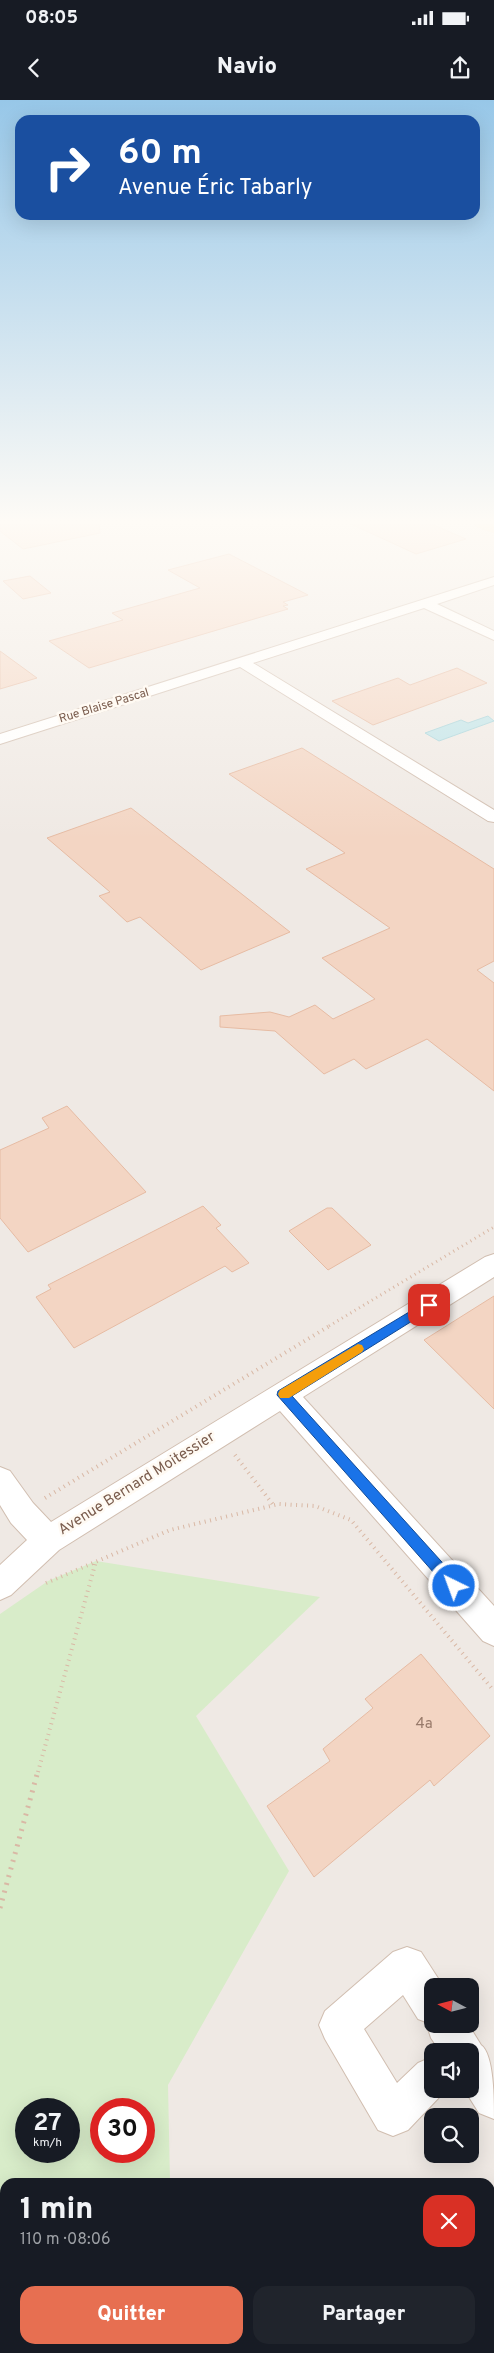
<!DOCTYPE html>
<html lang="fr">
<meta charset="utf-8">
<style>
:root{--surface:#171b24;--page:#20242c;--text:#f1f3f6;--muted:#9ea1a6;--accent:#e76f51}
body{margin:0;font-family:Overpass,sans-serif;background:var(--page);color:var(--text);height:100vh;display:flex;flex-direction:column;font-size:19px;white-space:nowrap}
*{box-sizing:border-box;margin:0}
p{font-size:16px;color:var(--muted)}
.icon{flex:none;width:28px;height:28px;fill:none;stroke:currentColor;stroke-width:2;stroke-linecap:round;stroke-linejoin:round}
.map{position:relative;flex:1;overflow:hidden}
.details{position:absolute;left:0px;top:2078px;width:495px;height:176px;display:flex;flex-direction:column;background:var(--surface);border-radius:15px 15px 0 0;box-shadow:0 5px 20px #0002}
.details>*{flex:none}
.top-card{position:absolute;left:15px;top:15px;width:465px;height:105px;border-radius:15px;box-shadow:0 5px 20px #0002;background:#1a4fa0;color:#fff;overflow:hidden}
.needle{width:32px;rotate:277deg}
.buttons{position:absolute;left:424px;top:1878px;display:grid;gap:10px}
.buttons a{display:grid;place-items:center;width:55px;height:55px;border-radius:10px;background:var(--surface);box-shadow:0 5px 20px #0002;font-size:25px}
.speed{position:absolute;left:15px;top:1998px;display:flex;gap:10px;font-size:25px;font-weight:700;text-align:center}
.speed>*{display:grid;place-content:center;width:65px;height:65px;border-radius:50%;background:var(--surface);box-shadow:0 5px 20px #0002;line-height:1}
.speed small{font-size:12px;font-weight:400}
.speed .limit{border:8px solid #d22;background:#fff;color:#111}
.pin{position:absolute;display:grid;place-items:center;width:42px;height:42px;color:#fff;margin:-21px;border-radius:10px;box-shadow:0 2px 8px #0006}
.me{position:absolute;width:55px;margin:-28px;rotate:318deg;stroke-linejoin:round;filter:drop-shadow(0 0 4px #0008)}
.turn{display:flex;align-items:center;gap:18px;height:105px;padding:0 20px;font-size:22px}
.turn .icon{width:65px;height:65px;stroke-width:2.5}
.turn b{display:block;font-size:35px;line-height:42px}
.round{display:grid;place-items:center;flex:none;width:52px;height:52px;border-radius:15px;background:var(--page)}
.overview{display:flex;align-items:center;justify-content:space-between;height:85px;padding:0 20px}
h1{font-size:30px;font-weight:800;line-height:38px}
.primary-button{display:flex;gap:10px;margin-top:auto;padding:10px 20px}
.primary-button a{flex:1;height:58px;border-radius:15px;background:var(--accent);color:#fff;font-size:20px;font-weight:800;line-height:58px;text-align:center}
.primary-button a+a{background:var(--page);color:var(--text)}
.status{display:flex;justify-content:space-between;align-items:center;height:35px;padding:0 25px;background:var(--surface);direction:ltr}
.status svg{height:14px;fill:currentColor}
header{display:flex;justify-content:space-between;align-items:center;height:65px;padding:0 20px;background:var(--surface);font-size:22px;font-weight:800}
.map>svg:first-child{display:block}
</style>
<div class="status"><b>08:05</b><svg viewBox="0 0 49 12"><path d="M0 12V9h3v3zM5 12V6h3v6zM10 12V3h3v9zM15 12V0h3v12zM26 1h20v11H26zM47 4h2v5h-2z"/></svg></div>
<header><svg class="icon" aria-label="back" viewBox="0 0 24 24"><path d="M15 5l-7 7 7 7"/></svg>Navio<svg class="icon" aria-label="share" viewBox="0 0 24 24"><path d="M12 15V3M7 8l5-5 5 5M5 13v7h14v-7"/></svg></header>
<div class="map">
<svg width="494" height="2253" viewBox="0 0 494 2253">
<rect width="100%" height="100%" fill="#fdf6ec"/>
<!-- industrial -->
<path fill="#efe9e4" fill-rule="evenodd" d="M0,424H494V2253H0ZM432,1886H470V1924H432ZM432,1951H470V1989H432ZM26,2009H69V2051H26ZM101,2009H144V2051H101ZM432,2016H470V2054H432ZM5,2082H490V2249H5Z"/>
<!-- green -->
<path fill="#d8ecc9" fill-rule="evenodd" d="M96,1461L320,1497L196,1616L289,1771L168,1985L170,2082H5V2249H173V2253H0V1514L48,1481ZM26,2009H69V2051H26ZM101,2009H144V2051H101Z"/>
<!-- water -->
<path fill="#bfe3e8" stroke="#a5d3da" d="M488,616L494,621L439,641L425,633L461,620L468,623Z"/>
<!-- building -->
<path fill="#f3d5c3" stroke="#e6bba3" d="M0,424H99L100,433L23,449L0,431Z
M351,424H431L466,439L416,454Z
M229,454L308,495L283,502L288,505L283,506L288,509L89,568L49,541L123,520L112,513L200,488L168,470Z
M30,476L51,493L23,499L3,481Z
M0,551L37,578L0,589Z
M457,568L487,583L373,625L332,601L398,578L410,585Z
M302,648L494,769V861L477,870L494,883V991L427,939L366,969L354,959L324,974L275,931L220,927V916L270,912L289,917L315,905L333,919L375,899L322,858L390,828L306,769L345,753L229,674Z
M131,708L229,784L290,832L201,870L140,817L127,822L99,796L110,792L47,738Z
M67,1006L146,1092L28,1152L0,1118V1050L49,1028L42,1018Z
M203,1106L221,1125L216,1128L249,1163L232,1172L225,1166L74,1248L36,1197L51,1189L48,1185Z
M327,1108H332L371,1145L328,1170L289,1131Z
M494,1196V1309L424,1240Z
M421,1554L490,1636L434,1686L430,1680L314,1777L267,1706L330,1661L323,1649L373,1608L365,1599Z"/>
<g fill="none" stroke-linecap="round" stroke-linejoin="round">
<defs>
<path id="minor" d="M494,477V485L437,504L494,531V540L424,508L253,563L494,710V722L488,721L240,567L0,644V634Z
M494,1154V1177L303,1297L494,1506V1546L483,1541L280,1311L59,1450L11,1495L0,1500V1465L27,1440L11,1423L0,1405V1367L10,1371L33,1403L51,1422L485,1157Z
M407,1847L421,1852L443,1886H432V1924H468L481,1945C494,1954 494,2000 494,2019L479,2013L464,1989H470V1951H440L431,1938L426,1922L418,1919L403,1895L364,1929L397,1983L418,1963L432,1957V1989H447L408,2030L393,2036L378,2030L325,1939L319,1925L325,1911L393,1852Z"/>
<path id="major" d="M475,424H494V433L477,427Z"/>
</defs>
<!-- minor casing -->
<use href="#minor" stroke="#d1beb0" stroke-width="2"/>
<!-- major casing -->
<use href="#major" stroke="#dad1cd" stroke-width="1"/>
<!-- path-far2 -->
<path stroke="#d9b8a5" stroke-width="3" stroke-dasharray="1 4" stroke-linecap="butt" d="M329,1226L494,1127"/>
<!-- path-far1 -->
<path stroke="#d9b8a5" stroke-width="4" stroke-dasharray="1 4.5" stroke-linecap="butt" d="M235,1355L274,1406
M45,1398L331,1225
M46,1483L170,1430L279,1404L315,1406L351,1420L494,1591
M38,1672L96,1461"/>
<!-- path -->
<path stroke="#d9b8a5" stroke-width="5" stroke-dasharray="2 6" stroke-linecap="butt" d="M0,1808L38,1671"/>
<!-- minor -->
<use href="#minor" fill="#fff" fill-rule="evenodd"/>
<!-- major -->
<use href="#major" fill="#fbd9a5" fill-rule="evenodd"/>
</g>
<!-- sky -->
<linearGradient id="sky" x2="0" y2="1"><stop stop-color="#97c7e8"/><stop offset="0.57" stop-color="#fefbf6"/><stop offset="1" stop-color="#fefbf6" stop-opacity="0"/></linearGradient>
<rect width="494" height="739" fill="url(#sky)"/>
<!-- route -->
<path fill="#1a73e8" stroke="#114b97" d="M429,1200L435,1205L433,1208L292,1296L459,1481L462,1486L459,1490L454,1492L449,1490L277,1295L278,1291Z"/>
<!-- slow -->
<path fill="#f59e0b" d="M358,1244L362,1245L364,1249L362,1252L289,1298H280L278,1294L280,1290Z"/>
<g text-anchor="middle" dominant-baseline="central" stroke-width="5" stroke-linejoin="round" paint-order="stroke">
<!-- far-street labels -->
<g font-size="12" fill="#7a5c4d" stroke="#fffaf3">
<text transform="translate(104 606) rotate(-17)">Rue Blaise Pascal</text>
</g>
<!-- street labels -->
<g font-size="15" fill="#7a5c4d" stroke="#fffaf3">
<text transform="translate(137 1384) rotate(-32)">Avenue Bernard Moitessier</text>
</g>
<!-- near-number labels -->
<g font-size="15" fill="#987a6a">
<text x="424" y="1624">4a</text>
</g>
</g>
</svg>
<div class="buttons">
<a><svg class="needle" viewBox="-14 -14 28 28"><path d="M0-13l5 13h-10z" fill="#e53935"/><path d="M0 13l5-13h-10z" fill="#9ea1a6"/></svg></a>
<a><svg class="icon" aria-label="sound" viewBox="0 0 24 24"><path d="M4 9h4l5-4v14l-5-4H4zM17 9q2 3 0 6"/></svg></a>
<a><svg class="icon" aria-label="search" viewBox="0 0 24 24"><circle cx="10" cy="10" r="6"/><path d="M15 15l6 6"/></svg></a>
</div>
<div class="speed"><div>27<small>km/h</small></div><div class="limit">30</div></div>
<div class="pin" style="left:429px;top:1205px;background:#d93025"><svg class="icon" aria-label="arrive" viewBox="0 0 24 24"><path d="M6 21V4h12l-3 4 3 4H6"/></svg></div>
<svg class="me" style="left:454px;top:1486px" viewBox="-20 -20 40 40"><circle r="17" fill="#1a73e8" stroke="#fff" stroke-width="3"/><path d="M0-11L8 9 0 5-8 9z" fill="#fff"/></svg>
<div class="top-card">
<div class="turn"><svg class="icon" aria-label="right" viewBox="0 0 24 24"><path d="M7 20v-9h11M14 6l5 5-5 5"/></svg><div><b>60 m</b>Avenue Éric Tabarly</div></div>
</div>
<section class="details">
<div class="overview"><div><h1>1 min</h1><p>110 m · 08:06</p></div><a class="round" style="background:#d93025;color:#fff"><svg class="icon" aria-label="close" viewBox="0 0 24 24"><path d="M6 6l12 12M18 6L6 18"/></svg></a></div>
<div class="primary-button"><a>Quitter</a><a>Partager</a></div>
</section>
</div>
